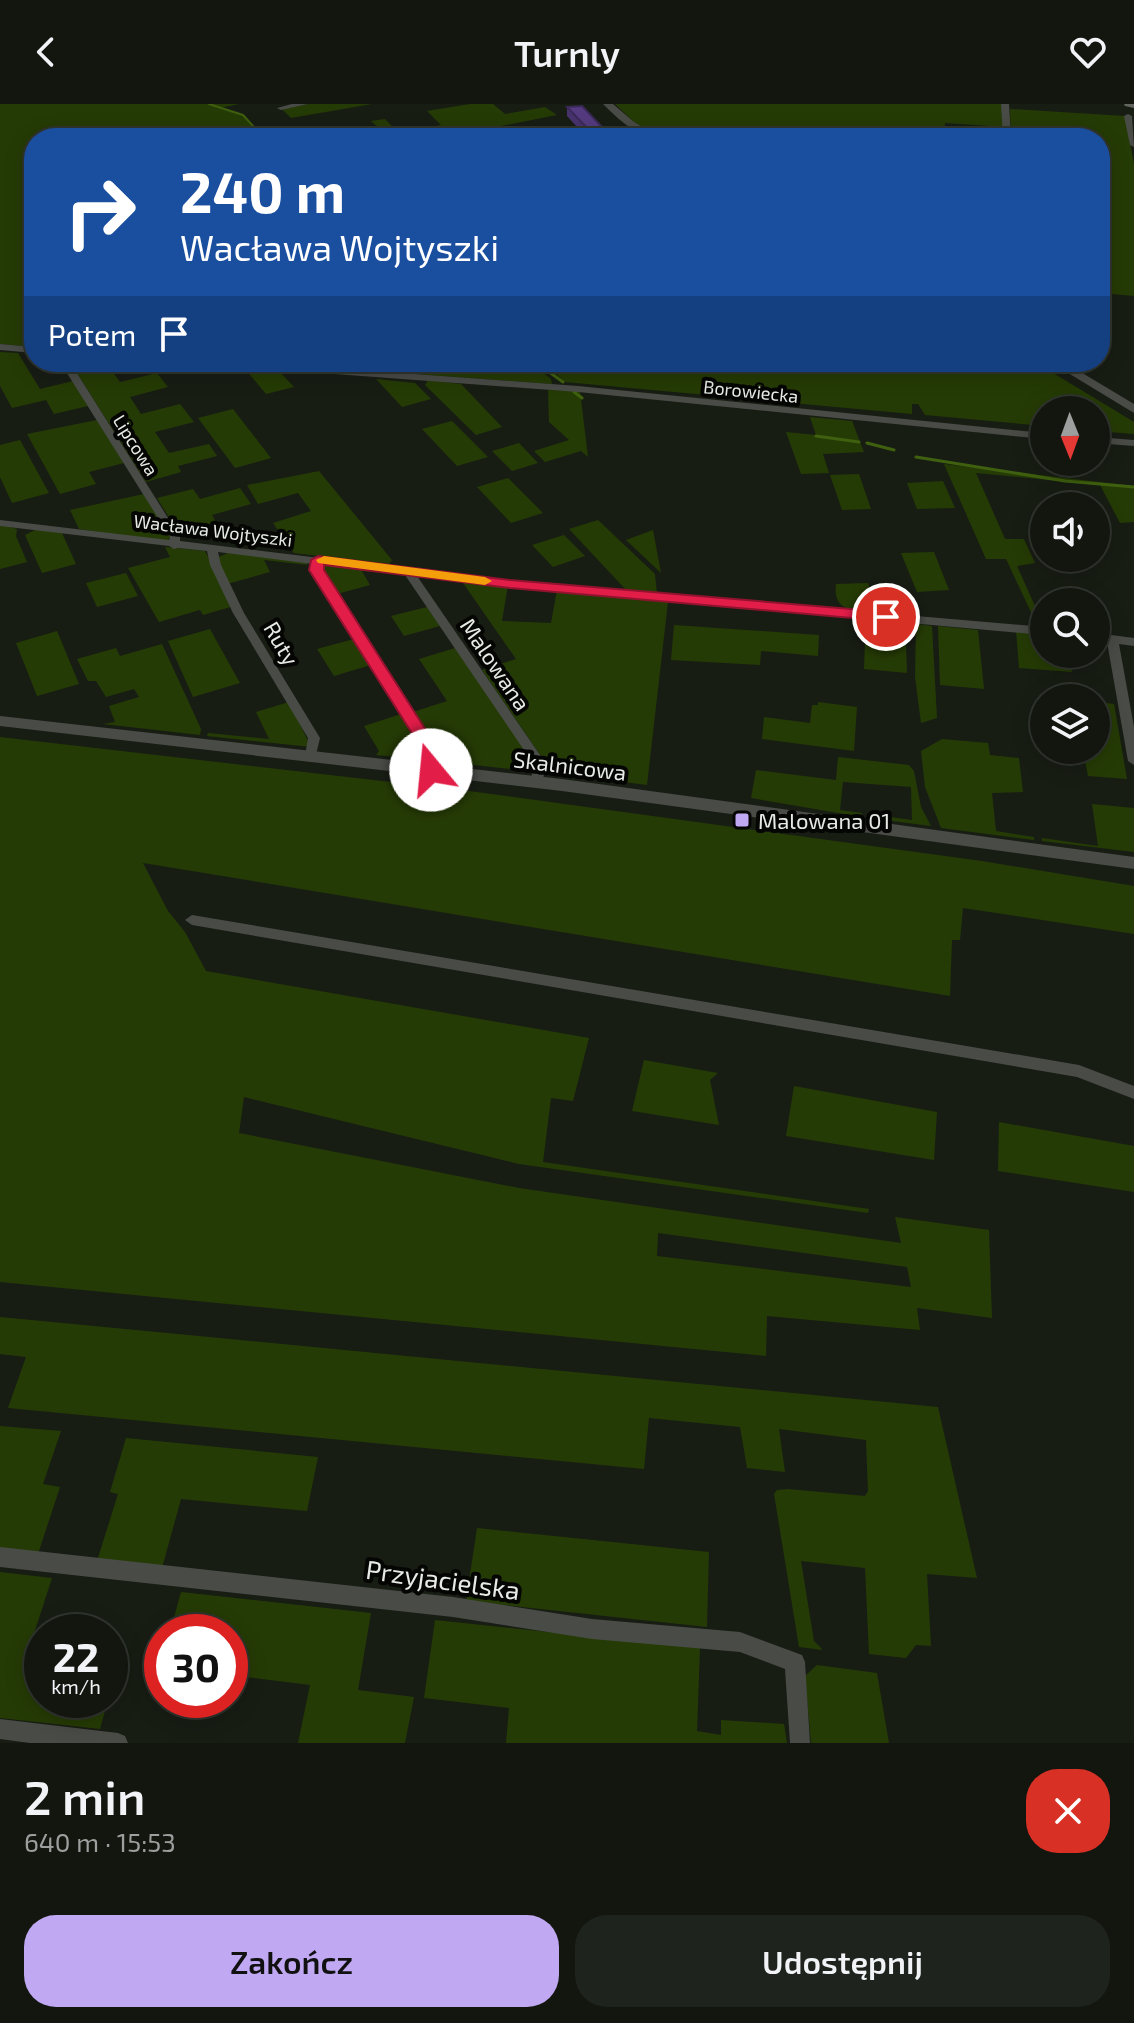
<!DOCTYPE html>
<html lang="pl">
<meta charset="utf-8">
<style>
:root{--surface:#12160f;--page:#1f231d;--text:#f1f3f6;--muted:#9c9f9e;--line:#31352f;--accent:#c0a8f3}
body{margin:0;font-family:"Exo 2",sans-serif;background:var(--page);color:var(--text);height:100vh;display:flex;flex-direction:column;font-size:30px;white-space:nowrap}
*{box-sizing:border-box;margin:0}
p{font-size:26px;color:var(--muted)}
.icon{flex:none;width:44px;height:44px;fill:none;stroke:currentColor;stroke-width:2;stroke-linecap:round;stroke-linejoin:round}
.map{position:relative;height:1639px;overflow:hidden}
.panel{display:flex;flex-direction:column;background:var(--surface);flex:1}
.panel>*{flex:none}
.hud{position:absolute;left:24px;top:24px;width:1086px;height:244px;border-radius:32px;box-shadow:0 4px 20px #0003,0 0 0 2px var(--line);background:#1a4fa0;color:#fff;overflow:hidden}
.needle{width:52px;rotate:179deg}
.fabs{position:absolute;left:1030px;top:292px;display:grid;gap:16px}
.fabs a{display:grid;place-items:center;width:80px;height:80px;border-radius:50%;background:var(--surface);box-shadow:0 4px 20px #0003,0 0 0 2px var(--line);font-size:40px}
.speed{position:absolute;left:24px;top:1510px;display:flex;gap:16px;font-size:40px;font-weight:700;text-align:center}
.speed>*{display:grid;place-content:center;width:104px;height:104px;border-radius:50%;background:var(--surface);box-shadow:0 4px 20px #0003,0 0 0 2px var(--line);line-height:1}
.speed small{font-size:20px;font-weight:400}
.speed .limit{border:12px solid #d22;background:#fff;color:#111}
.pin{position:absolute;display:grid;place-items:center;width:68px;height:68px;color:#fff;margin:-34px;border:4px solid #fff;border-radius:50%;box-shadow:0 2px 8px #0007}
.me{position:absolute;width:88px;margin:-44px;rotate:343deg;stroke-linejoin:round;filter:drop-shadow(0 0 6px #0008)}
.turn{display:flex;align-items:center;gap:28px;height:168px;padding:0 24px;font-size:36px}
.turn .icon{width:104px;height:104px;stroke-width:2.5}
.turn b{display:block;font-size:56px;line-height:68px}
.then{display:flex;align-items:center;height:76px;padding:0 24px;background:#0003;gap:16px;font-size:30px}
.round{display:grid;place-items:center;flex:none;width:84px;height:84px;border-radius:32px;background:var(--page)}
.headline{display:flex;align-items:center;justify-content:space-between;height:136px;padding:0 24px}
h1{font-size:48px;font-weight:600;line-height:60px}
.action{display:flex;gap:16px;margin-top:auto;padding:16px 24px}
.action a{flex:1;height:92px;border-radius:32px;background:var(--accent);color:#111;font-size:32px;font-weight:600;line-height:92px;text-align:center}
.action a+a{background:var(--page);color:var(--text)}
header{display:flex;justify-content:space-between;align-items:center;height:104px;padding:0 24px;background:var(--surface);font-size:36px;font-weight:600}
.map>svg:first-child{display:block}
</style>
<header><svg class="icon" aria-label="back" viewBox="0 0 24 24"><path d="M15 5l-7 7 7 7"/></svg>Turnly<svg class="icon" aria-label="heart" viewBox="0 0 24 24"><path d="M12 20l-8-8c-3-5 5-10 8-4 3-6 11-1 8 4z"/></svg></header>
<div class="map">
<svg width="1134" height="1639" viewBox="0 0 1134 1639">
<rect width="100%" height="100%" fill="#181d14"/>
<!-- green -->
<path fill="#253b05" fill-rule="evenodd" d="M0,0H239L220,4L245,12L264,34H34V243L0,240Z
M309,0H372L291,14L282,5Z
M470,0H493L505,10L545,3L557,11L496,23L508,34H375L394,30H385L371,17L385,15L399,29L441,21L427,7Z
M615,0H1002L1004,23L945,19L944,34H664L635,19Z
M1010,5L1125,12L1134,60V192L1100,189V34H1011Z
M0,248L18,249L40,285L73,277L88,302L54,310L46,296L12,304L0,282Z
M70,258H106L120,278L157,269L168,283L130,293L141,310L180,300L194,318L155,328L169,349L209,340L217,352L178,362L181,368L146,378Z
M249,258H530L551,275L552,280Z
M543,258H1035L1134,318V330L1096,327V306H1044V322L925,311L918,300H912V310L565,278Z
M245,265L280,268L294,283L266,290Z
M376,275L415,279L431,295L402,303Z
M428,276L461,280L502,323L476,331L425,281Z
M548,286L580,287L588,353L581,347L545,358L534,347L569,336L549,318Z
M233,305L271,354L235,364L198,314Z
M810,313L852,317L864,348L823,350L829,369L801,370L786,328L816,331Z
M97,316L124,359L89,368L96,380L60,390L27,330Z
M452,317L488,353L457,362L422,325Z
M20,336L49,389L12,399L0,373V341Z
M519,339L538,359L512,367L492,347Z
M944,360L1134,382V418L1120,419L1100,381L976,369L1005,435H1024L1035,459L1017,462L1044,522L1037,521L1006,455H986Z
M319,367L392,456L389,460L294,449L273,419L311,407L298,389L258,400L247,381Z
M859,370L871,405L842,406L830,371Z
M508,374L543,409L511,419L477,383Z
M943,377L955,404L917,405L907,379Z
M240,384L251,400L212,411L216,418L178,428L157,394L193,385L200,395Z
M144,390L170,433L167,438L79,425L70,406Z
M598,416L655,470L657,490L628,488L569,425Z
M0,420L17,425L16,432L27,458L0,465Z
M39,424L61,427L76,460L42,469L25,431Z
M653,426L661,469L626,436Z
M564,431L585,452L553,463L532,441Z
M165,443L205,447L234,502L203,511L200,506L159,518L128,464L170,453Z
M934,448L949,486L917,488L901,449Z
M228,449L307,457V461L264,456L270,468L227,480L216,454Z
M329,459L406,471L362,467L370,481L337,490L320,464Z
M126,469L138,492L97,503L86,479Z
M461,476L508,481L502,517L551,519L557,486L668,498L647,681L545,668L547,661L482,566L516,555Z
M868,479L878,509C857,507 832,509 836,480Z
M427,503L440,522L404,532L391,512Z
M916,520L932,522L937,614L921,619L915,573Z
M674,521L819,531L818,552L761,547L760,561L671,556Z
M938,522L978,526L984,585L940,581Z
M210,525L240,579L193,593L168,537Z
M57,527L79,580L37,592L16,539Z
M1016,527L1044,530V550H1069L1072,568L1019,564Z
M354,535L371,561L334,572L317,545Z
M865,536L906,540L907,569L864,565Z
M162,540L201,625L200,631L103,620L115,618L109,602L139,593L134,585L106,593L96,577H88L77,555L116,544L120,552Z
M455,544L530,652L536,668L438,657L439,651L413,608L447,597L419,555Z
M289,598L311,643L207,632L208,629L269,635L256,608Z
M818,598L857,603L854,647L762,635L764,613L810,619L812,601H818Z
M1096,598L1114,600L1127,675L1088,672L1083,646H1096Z
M401,610L424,642L428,656L376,651L379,647L364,622Z
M0,633L469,687L982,757L1134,782V830L963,804L960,836H952L950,892L143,759L168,807L185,828L206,867L589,934L573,997L551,994L543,1058L869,1105L868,1109L519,1060L244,993L239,1029L519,1084L901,1139L895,1113L989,1126L992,1214L917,1204L920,1226L767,1212L766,1252L0,1178ZM658,1129L907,1163L911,1183L657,1152Z
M942,635L988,639L990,651L1019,654L1023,688L992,689L996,727L1034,733V736L941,724L925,683L921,647Z
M838,653L909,661L914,667L921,703L931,722L869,714V710L912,716L911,683L843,678L840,706L862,709V713L751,694L756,666L836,676Z
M1092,700L1134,704V748L1042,737V734L1098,742Z
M644,956L718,969L710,976L719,1021L632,1007Z
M794,982L937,1008L934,1056L786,1032Z
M999,1018L1134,1042V1088L998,1067Z
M0,1213L938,1303L977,1474L927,1470L931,1542L916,1541L906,1554L869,1550L865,1464L801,1457L814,1537L823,1546L799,1543L774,1390L777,1386L788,1385L865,1392L868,1387L866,1336L779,1325L785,1368L747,1364L740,1323L649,1314L644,1365L8,1304L26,1253L0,1250Z
M0,1322L61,1327L43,1380L60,1383L38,1450L0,1446Z
M126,1334L318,1353L307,1407L181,1395L162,1464L97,1457L118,1390L110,1388Z
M477,1424L709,1448L707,1523L466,1497Z
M0,1468L52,1474L29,1545L42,1547V1596H108L100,1625L0,1614Z
M181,1488L371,1509L358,1586L414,1593L405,1639H298L310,1581L230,1571V1528H170Z
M435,1516L700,1544L697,1627L721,1631V1616L784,1620L787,1639H506L509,1604L424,1594Z
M817,1561L877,1569L889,1639H811L805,1572Z"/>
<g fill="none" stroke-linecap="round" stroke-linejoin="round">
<!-- stream-far1 -->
<path stroke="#3f600f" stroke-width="2" d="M209,0L243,11L264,34
M536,258L541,262"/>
<!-- stream -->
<path stroke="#3f600f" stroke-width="3" d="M538,260L563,278
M574,288L582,294
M816,332L859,338
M867,339L894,346
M916,353L1065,377L1134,383"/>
<!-- minor -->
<path fill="#494b47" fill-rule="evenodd" d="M292,0H308L281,6L277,4Z
M1001,0H1009L1011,34H1003Z
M1128,10L1132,12L1134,43L1130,41L1124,12Z
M0,240L34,243V249L0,246Z
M60,258H70L180,433V437L510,477L1044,523V531L510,483L417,472L540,651L545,660L543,678L537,682L531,678L533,660L528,652L405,471L323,461L322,466L434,642L439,652L437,666L431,670L425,666L427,652L422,642L310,466L312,460L218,448L221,461L244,509L320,634L315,655H307L305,652L308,634L233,509L210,461L207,447L178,444L174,445L169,442L0,422V416L169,436L170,433Z
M210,258H252L578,282L1044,329V335L578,288L215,261Z
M1096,333L1134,336V342L1096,339Z
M1096,529L1134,534V542L1119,540L1134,623V661L1128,657L1107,538L1096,537Z
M192,811L1079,961L1134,982V995L1077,973L192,821L185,816Z
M0,1443L453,1493L592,1515L740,1528L802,1551L805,1558L810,1639H790L785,1565L740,1548L592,1535L453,1513L0,1463Z
M0,1615L118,1629L125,1632L128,1639H30L0,1635Z"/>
<!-- tertiary -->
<path fill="#494b47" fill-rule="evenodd" d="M603,0H613L634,18L661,34C638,34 619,16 603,0Z
M1050,258H1064L1134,300V309Z
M0,612L562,675L1134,753V765L562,687L0,622Z"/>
<!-- secondary -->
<path fill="#63665f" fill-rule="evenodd" d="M1124,0H1134V4L1125,2Z"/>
</g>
<!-- wall -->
<path fill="#48336d" d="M567,3L602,23V32L587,34L567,12Z"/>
<!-- shaded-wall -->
<path fill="#3b2959" d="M602,23V32L587,34L588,25Z"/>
<!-- building -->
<path fill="#543b7f" stroke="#3b2959" stroke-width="2" d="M582,2L602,23L588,25L567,3Z"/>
<!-- route -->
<path fill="#e11d48" stroke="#92132f" stroke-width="2" d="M318,452L510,476L886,508L893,513L886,517L510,484L324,461V466L436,642L441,652L439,666L431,671L423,666L425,652L420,642L309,466L311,456Z"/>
<!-- slow -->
<path fill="#f59e0b" d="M324,452L485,473L492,477L485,481L318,459L316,456Z"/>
<!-- markers -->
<rect fill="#c0a8f3" stroke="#050604" stroke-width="3" x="734" y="708" width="16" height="16" rx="4"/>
<g text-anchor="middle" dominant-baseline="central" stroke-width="8" stroke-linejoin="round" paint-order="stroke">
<!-- far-street labels -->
<g font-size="18" fill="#e7eae5" stroke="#050604">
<text transform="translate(751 287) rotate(6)">Borowiecka</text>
<text transform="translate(136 341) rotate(58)">Lipcowa</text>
<text transform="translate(213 426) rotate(7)">Wacława Wojtyszki</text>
</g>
<!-- street labels -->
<g font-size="22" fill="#e7eae5" stroke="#050604">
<text transform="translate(282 539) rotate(60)">Ruty</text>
<text transform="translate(496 560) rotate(56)">Malowana</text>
<text transform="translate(570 661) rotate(7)">Skalnicowa</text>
</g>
<!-- poi labels -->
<g font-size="22" fill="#e7eae5" stroke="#050604" text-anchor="start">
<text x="758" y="716">Malowana 01</text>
</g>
<!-- near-street labels -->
<g font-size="26" fill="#e7eae5" stroke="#050604">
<text transform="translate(443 1475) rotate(8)">Przyjacielska</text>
</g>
</g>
</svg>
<div class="fabs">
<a><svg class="needle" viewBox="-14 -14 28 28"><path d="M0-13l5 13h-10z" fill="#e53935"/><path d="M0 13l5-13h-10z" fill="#9c9f9e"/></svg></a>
<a><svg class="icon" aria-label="sound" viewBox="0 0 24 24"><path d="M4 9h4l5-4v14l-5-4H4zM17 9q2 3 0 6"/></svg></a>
<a><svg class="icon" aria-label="search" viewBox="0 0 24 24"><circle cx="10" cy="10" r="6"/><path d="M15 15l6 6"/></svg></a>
<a><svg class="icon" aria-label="layers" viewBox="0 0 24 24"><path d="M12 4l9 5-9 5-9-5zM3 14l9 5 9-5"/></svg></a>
</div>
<div class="speed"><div>22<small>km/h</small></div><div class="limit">30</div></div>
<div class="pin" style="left:886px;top:513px;background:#d93025"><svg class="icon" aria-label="arrive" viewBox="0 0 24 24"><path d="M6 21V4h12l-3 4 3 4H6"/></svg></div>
<svg class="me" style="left:431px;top:666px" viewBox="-20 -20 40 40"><circle r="19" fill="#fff"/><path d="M0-13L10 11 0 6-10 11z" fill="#e11d48"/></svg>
<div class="hud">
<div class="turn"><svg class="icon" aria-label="right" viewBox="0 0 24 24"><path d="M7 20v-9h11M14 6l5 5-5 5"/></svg><div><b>240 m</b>Wacława Wojtyszki</div></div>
<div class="then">Potem<svg class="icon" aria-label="arrive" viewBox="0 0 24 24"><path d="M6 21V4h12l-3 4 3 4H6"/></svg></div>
</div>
</div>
<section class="panel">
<div class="headline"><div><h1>2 min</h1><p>640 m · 15:53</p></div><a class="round" style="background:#d93025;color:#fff"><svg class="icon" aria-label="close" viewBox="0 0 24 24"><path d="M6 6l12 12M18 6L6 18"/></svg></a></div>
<div class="action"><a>Zakończ</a><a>Udostępnij</a></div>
</section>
